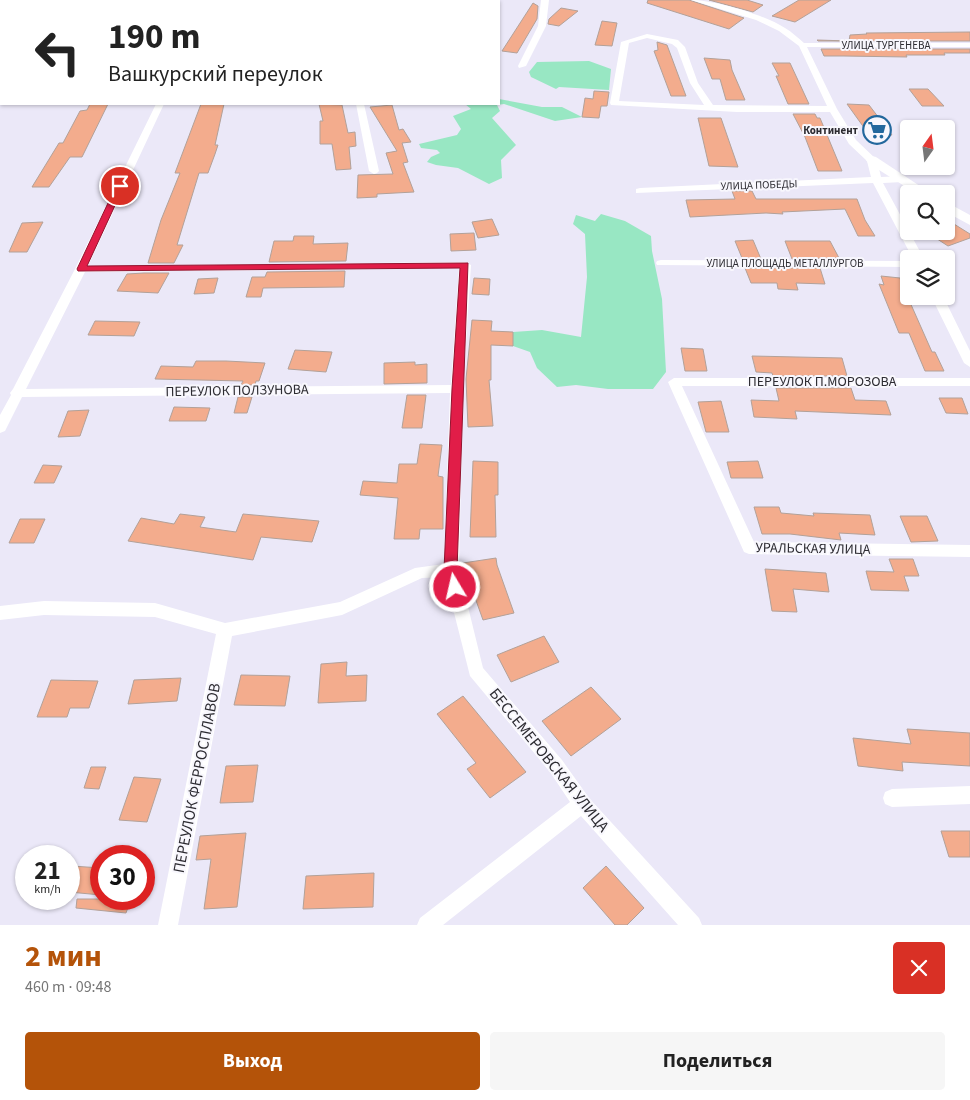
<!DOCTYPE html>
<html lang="ru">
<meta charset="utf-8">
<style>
:root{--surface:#fff;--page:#f6f6f6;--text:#222;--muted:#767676;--accent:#b45309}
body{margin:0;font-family:"Source Sans 3",sans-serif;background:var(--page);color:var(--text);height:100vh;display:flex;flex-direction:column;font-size:19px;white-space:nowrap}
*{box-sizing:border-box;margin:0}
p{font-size:16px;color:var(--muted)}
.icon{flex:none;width:28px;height:28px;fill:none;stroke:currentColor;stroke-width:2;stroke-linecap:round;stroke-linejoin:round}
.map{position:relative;height:925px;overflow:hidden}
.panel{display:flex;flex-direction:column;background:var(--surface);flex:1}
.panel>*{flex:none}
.hud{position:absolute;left:0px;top:0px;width:500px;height:105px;box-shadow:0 1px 4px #0004;background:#fff;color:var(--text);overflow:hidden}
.needle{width:32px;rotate:14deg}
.fabs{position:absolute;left:900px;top:120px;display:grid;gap:10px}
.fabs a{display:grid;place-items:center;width:55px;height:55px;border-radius:5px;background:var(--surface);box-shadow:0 1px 4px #0004;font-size:25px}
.speed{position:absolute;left:15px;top:845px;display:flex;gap:10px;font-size:25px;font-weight:700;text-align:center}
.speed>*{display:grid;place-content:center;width:65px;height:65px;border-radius:50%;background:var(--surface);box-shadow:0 1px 4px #0004;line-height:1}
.speed small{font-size:12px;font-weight:400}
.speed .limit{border:8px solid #d22;background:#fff;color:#111}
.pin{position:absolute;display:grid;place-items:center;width:42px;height:42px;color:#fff;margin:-21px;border:2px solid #fff;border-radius:50%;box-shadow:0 1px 5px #0007}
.me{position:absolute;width:55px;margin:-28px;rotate:351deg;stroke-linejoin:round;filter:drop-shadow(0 0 4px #0008)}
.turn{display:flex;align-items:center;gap:18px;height:105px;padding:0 25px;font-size:22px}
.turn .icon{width:65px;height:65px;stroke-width:2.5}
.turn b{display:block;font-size:35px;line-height:42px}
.round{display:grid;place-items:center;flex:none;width:52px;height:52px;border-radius:5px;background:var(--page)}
.summary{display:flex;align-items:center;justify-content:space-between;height:85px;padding:0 25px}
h1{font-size:30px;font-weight:700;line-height:38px;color:var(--accent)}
.primary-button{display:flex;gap:10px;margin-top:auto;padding:10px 25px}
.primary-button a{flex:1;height:58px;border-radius:5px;background:var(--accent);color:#fff;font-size:20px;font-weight:700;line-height:58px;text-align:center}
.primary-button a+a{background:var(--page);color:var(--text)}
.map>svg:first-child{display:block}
</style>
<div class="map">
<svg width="970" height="925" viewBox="0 0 970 925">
<rect width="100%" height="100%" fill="#ebe8f8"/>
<!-- green -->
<path fill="#98e7c3" d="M589,61L611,69L609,90L559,87L556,89L531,77L529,72L537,62Z
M499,99L542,107H562L582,117L555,121L504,104L497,105L500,111L492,118L516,145L501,160L502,178L489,184L458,168L436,165L427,162L431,157L440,153L437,150L421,148L419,144L457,135L461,129L453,116L471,109L465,104H499Z
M601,214L625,221L651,236L652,251L662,299L666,372L653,389H608L576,385L557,387L537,368L530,352L513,346V332L542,330L581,337L587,277L585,234L573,224L576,215L595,221Z"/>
<!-- building -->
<path fill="#f3ac8d" stroke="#b2a199" d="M648,0H689L744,18L729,29L647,3Z
M709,0H747L763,5L753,12Z
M799,0H831L795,22L772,16Z
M533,3L538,6L537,19L517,53L502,51Z
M561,8L578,11L559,26L548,24L549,19Z
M602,21L617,23L612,46L595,45Z
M970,32V41H818L817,40L849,41L850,35L867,34L866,33Z
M657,42L667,45L686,96H671L654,51L658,50Z
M821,49H970V53H944L945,55H906L907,57L844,56H824Z
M704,58L730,60L732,70L745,100H726L720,79H712Z
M772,63H790L809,104H788L776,76H779Z
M909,89H928L944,106H922Z
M594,91L609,92L607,106H601L599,118L582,117L585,98L593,99Z
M90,104H108L82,157H70L49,187H32L59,143H63L80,111L87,110Z
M201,104H224L215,145H218L215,154L208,173H199L177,245H183L174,263H148L161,220L180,173H175Z
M319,104L342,105L348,133L355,132L356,146L349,147L351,169L336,170L332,144H320V121H323Z
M847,104L869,105L892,135L870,136Z
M392,105L399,130L403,129L411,142L402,143L408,162L403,163L414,192L377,194V197L357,198L358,175L393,174L386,153L397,151L370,107Z
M793,114H815L817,118H820L842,171H818L805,137Z
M698,118H721L738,167L709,166Z
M732,191H752L756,199H857L865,220L875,236H858L845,209L782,212L783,214L766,213L690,217L686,200L735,199Z
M492,219L499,235L478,238L472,222Z
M43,222L27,252H9L22,223Z
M954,224L970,234V238L948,246L928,233L946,231V226Z
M474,233L476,250L451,251L450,234Z
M294,236H314L313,244L348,243L346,261L269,262L274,241H293Z
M753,240L761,259L742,258L735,241Z
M785,241H830L839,258L792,259Z
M745,268H820L825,284L796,283L798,290L778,289L777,283H751Z
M345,271L344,287L263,288L261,297H246L252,277H265L267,272Z
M144,273H169L158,293L117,291L127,274Z
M881,276L900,278L902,286H909V300L932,352H935L944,371H925L909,333H899L879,284L884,285Z
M218,278L214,293L194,294L198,279Z
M474,278L490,279L489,295L472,294Z
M472,320L492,321L491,331L513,332V346L491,345V380H489L493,426L468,427L466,379Z
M95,321L140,322L134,336L88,335Z
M681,348L703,349L707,371H685Z
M295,350L332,352L326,372L288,369Z
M752,356L842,358L847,376H773L772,373L756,372Z
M196,361H226L265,363L259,381H256L255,385H241L243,381L155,379L161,366L193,367Z
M415,362V365L427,364V383L384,384V363Z
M776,388H851L855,400L886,401L891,415L795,411L797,419L754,417L751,400L779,401Z
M407,395H426L422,428H402Z
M238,397H252L247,413H234Z
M939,398H962L968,414L946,413Z
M721,401L729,432H706L698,402Z
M174,407L210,408L206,421H169Z
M89,410L80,436L58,437L68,411Z
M420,444L442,445L438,476L443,477V529H420L419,539H394L398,498L360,495L363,481L397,483L399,464H417Z
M473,461L498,462V495H495L496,537H470Z
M758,461L763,478H731L727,462Z
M43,465L62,466L54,483H34Z
M754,507H779L781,513L814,516L813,513L870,515L875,535L839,533L841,540L790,534H762Z
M180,514L205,517L200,527L236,532L243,514L319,521L312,542L261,537L253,560L128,541L141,518L174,524Z
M900,516H927L938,541L911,542Z
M20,519H45L34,543H9Z
M496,558L497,565L514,613L483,620L468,578H467L463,563Z
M889,559H913L919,576H904L909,591L871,590L866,571L894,572Z
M765,569L826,573L829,592L793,589L797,612L772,611Z
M544,636L559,662L511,682L497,655Z
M347,662L346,676L367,675L366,701L318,703L321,664Z
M241,675L290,676L285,706L234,705Z
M181,678L177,701L128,704L134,680Z
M51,680L98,681L89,708H70L67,717H37Z
M591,687L621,719L571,756L542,721Z
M463,696L526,772L490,798L467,769L476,763L437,714Z
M907,729L970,733V766L902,762L903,771L858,766L853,738L911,744Z
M258,765L253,802L220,803L226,766Z
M91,767H106L99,789L84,788Z
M134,777L161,779L147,822L119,820Z
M941,831H970V857H949Z
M246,833L237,907L204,909L211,859L196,860L200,836Z
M72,866L101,868V895L69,892V873Z
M606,866L644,908L627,925H615L583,888Z
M374,873L373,907L303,909L306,876Z
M77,899H131L126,913L76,908Z"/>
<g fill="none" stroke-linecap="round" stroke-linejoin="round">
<!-- minor -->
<path fill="#fff" fill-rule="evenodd" d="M204,0H212V1H204Z
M541,0H549L546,26L526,66L519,68L518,66L538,26Z
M691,0C715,0 765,15 785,28C792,32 798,38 804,43H970V47H807L837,109L856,140L877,160L881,177L903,176L908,179L903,182L883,183L924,259H913L873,183L636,193V189L640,188L871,177L867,161L849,144L830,112H737L611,105L610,103L621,42L647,34L678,40L685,47L698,83L713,105L827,106L799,46L779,31L756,20ZM647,38L672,44L677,48L690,83L704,105L619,101L629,43Z
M156,104H164L88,266L465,262L471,265L463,389L459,570L483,668L562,760L589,798L699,918L702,925H678L581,816L443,925H417L420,918L570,802L550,772L470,676L445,577L422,578L342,615L232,636L178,925H158L216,634L155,617L44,615L0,620V606L44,601L155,603L225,623L340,602L415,568L444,564L450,393L22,397L5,431L0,433V415L11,395L10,393L13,389L75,269ZM459,268L451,385L26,389L85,272Z
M356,104H364L379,171L377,173L374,174L369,171Z
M661,260L909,261V267L657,265L656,263L657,261Z
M931,296H943L970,351V367L964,363Z
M674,378H970V386H682L754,542L970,545V557L749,554L744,552L668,382Z
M970,786V804L892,807L885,804L883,798L885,792L892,789Z"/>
<!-- tertiary -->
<path fill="#fff" fill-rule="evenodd" d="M872,156L876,157L932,194H917L868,163L866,160L868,157Z
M946,202L970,215V225L946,212Z"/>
</g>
<!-- route -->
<path fill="#e11d48" stroke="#92132f" d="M120,184L124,186L87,266L468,263L457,570L461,587L459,591L455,592L450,591L444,570L452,389L460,268L78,271L77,269L116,186Z"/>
<!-- icons -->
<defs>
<symbol id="supermarket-ring" viewBox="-11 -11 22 22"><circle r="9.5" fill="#f8f7fd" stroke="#23689d" stroke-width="1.5"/><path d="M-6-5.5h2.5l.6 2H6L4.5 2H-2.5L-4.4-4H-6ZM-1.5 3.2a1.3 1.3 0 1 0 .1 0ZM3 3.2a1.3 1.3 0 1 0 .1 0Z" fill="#23689d"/></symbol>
</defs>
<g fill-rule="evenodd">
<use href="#supermarket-ring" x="861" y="114" width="32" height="32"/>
</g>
<g text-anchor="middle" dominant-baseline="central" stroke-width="4" stroke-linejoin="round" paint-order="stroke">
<!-- far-street labels -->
<g font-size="11" fill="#2d2c32" stroke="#f8f7fd">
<text x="886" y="45">УЛИЦА ТУРГЕНЕВА</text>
<text transform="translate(759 185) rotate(-2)">УЛИЦА ПОБЕДЫ</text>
<text x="785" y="263">УЛИЦА ПЛОЩАДЬ МЕТАЛЛУРГОВ</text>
</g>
<!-- far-poi labels -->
<g font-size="11" font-weight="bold" fill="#2d2c32" stroke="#f8f7fd" text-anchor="end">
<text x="858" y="130">Континент</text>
</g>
<!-- street labels -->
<g font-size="14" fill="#2d2c32" stroke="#f8f7fd">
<text x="822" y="382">ПЕРЕУЛОК П.МОРОЗОВА</text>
<text transform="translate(237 391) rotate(-1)">ПЕРЕУЛОК ПОЛЗУНОВА</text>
<text transform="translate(813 549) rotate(1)">УРАЛЬСКАЯ УЛИЦА</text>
</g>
<!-- near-street labels -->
<g font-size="16" fill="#2d2c32" stroke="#f8f7fd">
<text transform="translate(549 760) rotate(51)">БЕССЕМЕРОВСКАЯ УЛИЦА</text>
<text transform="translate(197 778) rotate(-79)">ПЕРЕУЛОК ФЕРРОСПЛАВОВ</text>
</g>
</g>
</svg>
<div class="fabs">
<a><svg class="needle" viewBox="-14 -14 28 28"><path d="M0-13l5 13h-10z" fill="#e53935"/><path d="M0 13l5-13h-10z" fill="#767676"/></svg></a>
<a><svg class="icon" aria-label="search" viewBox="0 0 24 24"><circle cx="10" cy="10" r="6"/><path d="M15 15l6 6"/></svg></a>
<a><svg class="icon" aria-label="layers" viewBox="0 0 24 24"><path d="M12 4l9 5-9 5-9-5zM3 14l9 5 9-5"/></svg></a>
</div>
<div class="speed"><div>21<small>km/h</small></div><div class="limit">30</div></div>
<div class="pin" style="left:120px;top:186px;background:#d93025"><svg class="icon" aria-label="arrive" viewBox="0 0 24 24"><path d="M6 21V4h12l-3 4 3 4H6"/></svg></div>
<svg class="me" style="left:455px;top:587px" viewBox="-20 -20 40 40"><circle r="17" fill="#e11d48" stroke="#fff" stroke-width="3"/><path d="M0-11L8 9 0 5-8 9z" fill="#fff"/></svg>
<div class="hud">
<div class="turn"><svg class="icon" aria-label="left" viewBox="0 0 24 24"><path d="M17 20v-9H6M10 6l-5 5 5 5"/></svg><div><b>190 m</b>Вашкурский переулок</div></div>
</div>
</div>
<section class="panel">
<div class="summary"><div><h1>2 мин</h1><p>460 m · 09:48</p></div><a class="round" style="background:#d93025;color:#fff"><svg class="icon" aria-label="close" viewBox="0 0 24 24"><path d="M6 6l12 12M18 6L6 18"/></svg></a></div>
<div class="primary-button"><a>Выход</a><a>Поделиться</a></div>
</section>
